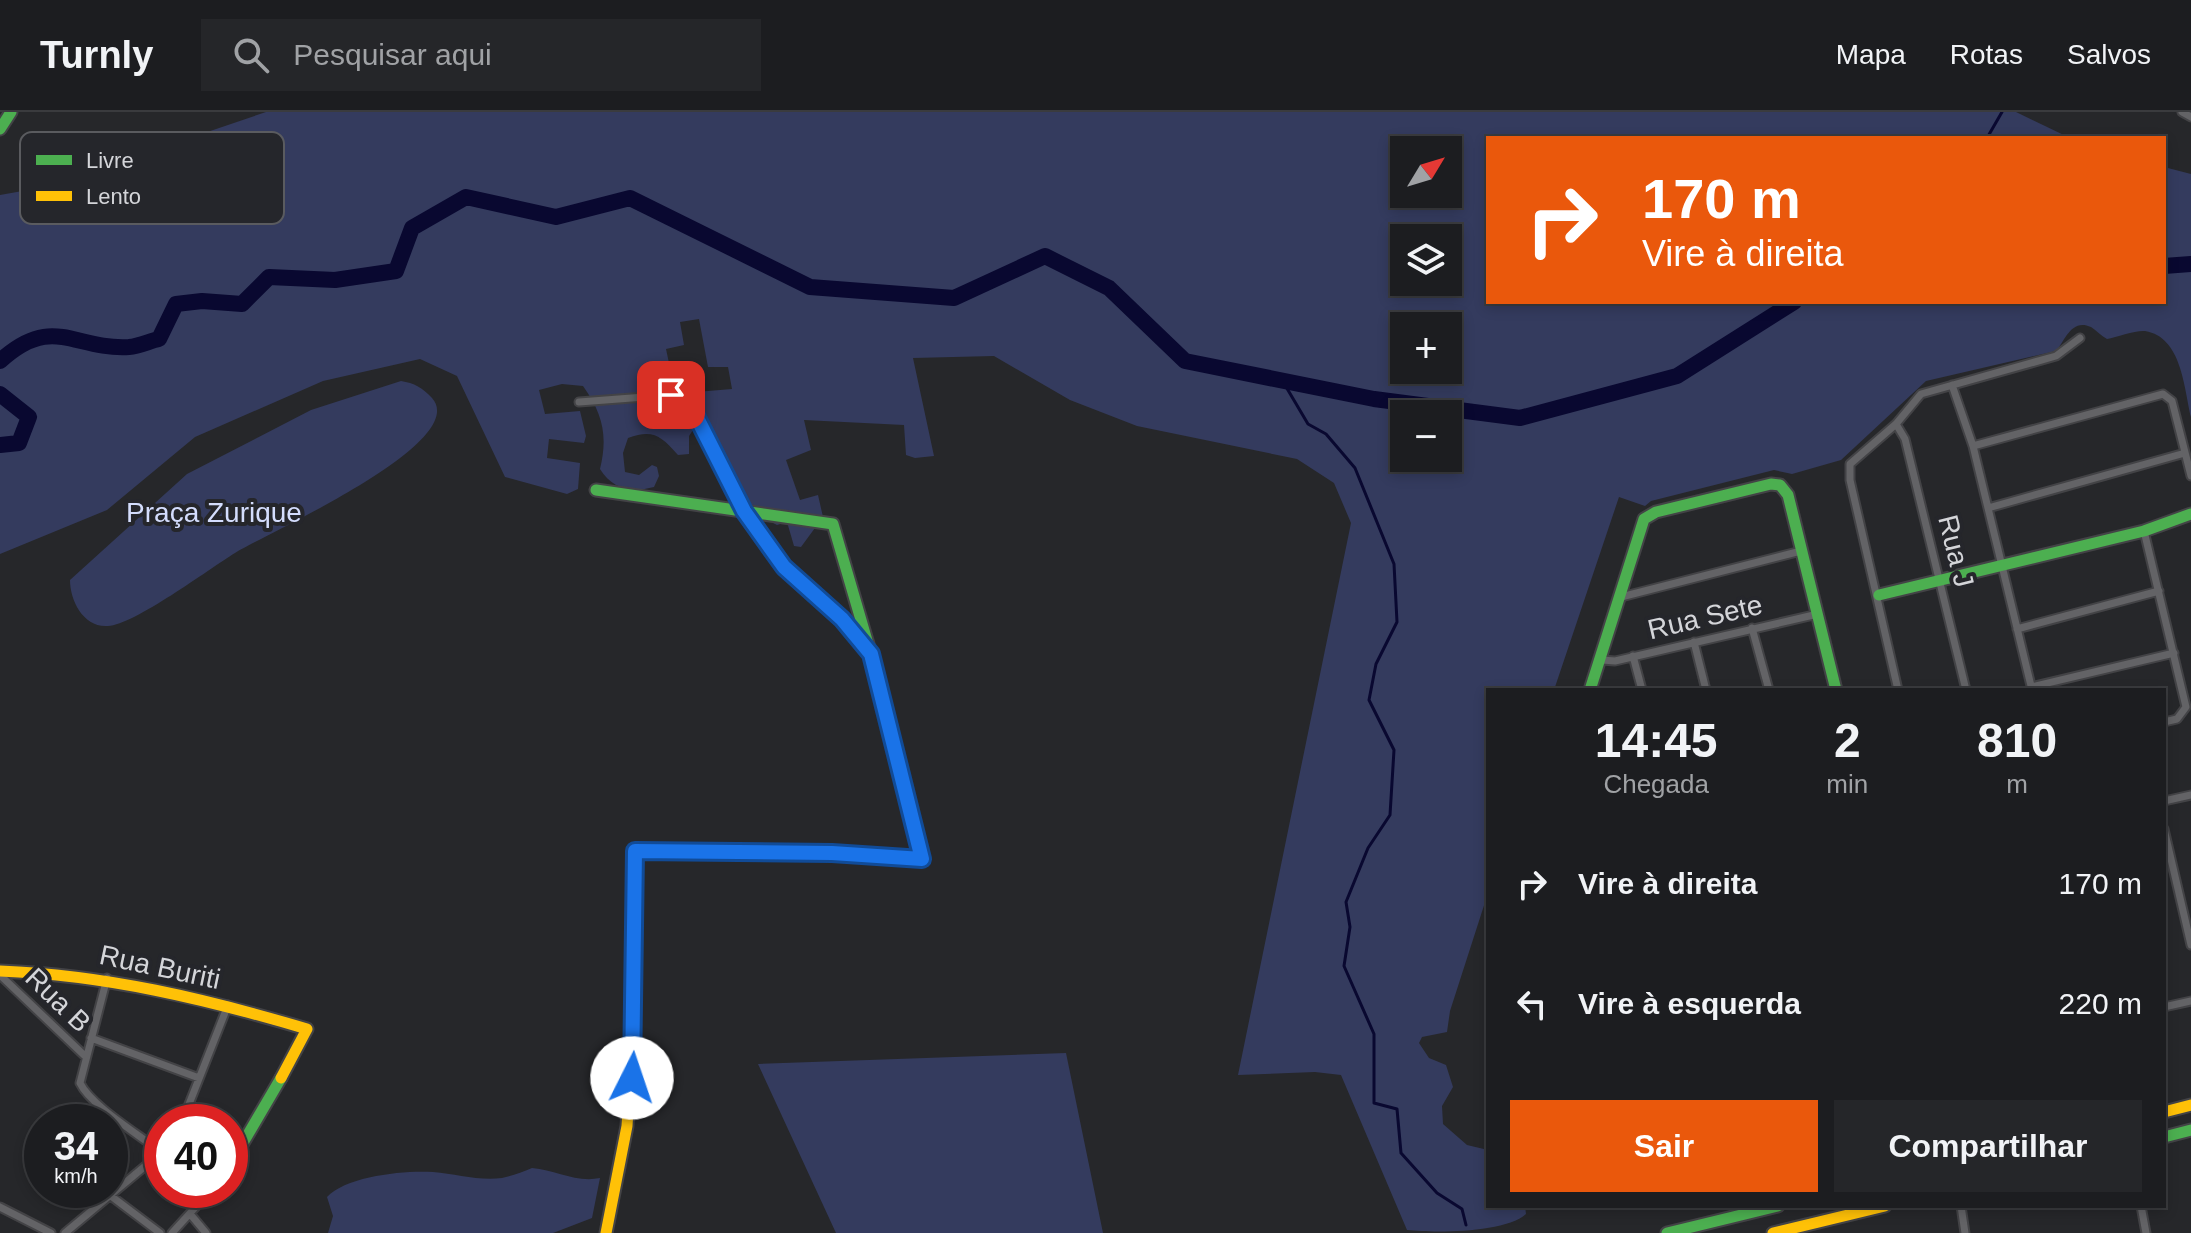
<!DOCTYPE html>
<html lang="pt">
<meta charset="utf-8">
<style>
:root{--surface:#1c1d20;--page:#252629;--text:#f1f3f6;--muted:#a0a2a5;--line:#3a3b3e;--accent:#ea580c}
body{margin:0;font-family:Helvetica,sans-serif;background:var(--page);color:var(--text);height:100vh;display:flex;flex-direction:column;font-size:30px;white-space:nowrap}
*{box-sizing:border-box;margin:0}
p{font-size:26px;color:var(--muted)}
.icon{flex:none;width:44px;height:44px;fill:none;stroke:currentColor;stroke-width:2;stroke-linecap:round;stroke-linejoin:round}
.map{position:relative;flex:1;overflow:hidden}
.drawer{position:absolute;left:1486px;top:576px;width:680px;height:520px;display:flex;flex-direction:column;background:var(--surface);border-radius:0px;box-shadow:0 4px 12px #0003,0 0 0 2px var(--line)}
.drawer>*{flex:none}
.hud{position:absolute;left:1486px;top:24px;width:680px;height:168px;border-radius:0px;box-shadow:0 4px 12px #0003,0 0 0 2px var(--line);background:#ea580c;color:#fff;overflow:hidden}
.needle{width:52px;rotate:52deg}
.controls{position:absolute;left:1390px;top:24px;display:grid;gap:16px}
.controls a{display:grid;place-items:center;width:72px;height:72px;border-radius:0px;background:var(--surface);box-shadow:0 4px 12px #0003,0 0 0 2px var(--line);font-size:40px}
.speed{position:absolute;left:24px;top:992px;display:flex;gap:16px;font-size:40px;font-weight:700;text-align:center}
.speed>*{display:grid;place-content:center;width:104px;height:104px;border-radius:50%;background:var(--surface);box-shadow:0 4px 12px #0003,0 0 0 2px var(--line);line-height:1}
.speed small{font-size:20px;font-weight:400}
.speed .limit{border:12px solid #d22;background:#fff;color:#111}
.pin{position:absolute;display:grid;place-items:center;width:68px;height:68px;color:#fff;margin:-34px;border-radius:16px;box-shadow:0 4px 12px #0006}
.me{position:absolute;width:88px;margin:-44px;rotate:4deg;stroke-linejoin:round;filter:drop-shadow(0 0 6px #0008)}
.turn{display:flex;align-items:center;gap:28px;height:168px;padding:0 24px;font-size:36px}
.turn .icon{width:104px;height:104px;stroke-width:2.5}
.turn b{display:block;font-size:56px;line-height:68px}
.eta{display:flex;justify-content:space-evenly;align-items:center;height:136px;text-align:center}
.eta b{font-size:48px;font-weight:700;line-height:56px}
.action{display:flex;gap:16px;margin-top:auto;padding:16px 24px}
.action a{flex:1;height:92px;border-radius:0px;background:var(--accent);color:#fff;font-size:32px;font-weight:700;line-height:92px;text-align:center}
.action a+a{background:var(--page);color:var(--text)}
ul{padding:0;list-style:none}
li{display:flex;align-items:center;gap:24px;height:120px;padding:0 24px}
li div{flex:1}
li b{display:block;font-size:30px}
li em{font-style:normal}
header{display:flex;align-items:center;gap:48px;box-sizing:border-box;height:112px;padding:0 40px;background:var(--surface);border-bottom:2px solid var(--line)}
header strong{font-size:38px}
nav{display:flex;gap:44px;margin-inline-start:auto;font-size:28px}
.search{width:560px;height:72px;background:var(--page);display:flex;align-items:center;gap:20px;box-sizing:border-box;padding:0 28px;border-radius:0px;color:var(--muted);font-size:30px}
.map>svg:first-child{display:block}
</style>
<header>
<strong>Turnly</strong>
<div class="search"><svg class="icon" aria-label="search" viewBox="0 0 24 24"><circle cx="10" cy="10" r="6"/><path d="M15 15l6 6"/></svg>Pesquisar aqui</div>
<nav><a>Mapa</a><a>Rotas</a><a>Salvos</a></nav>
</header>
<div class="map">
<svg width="2191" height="1121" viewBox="0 0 2191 1121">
<rect width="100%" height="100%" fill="#26272a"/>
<!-- green -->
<path fill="#343b5e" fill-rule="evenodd" d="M266,0H2016L2070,26H1488V190H2164V55L2191,62V305C2184,276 2182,225 2145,219C2136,218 2117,225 2107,227C2101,224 2096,218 2091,215C2071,206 2065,229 2056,239L1926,269L1841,348L1792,362L1774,358L1651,389L1645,394L1619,385L1554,578H1488V781L1450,899L1447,920L1422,925L1419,931L1429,946L1446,953L1453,975L1442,994L1443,1012L1467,1033L1488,1038V1094H1525L1526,1102C1505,1121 1435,1121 1407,1118L1341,963L1315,960L1238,963L1351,411L1334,371L1297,347L1137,314L1070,288L994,244L913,246L934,344L915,346L906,343L904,313L804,308L811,338L786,348L800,388L818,383L823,405L801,435L794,434L787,410L777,413L760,404L735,370L701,310L696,280L732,277L728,255H708L699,207L680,210L684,233L666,237L675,279L686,278L693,318L689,324V342L678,343C661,324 653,317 628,326L623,341L625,360L639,363L652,353L657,355L659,364L654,375C631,381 612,377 600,357C608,324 603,302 583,274L562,272L539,278L545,302L580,299L586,324L584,331L549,327L547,346L580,351L578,377L567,382L505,365L457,264L420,247L323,269L195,325L107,398L0,442V83L45,75ZM1404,38H1448V82H1404ZM1404,126H1448V170H1404ZM1404,214H1448V258H1404ZM1404,302H1448V346H1404Z
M401,269C414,271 423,276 432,286C472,331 263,423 235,441C209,457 134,513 108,514C84,516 70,489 70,468L187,362L311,298Z
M1066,941L1103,1121H836L758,952Z
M532,1056C556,1058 576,1071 600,1066L592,1106L553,1121H328L333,1104L327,1085C346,1064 405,1058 433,1060C456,1062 479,1069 502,1066C512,1064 522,1060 532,1056Z"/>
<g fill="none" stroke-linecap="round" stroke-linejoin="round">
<!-- stream -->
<path stroke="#090830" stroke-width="3" d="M1987,26L2002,0
M1282,268L1308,312L1326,322L1355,356L1394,452L1397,510L1376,552L1369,588L1394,638L1390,703L1368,736L1346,790L1350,815L1344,854L1374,922V991L1397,997L1401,1041L1437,1081L1462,1097L1466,1113"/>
<!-- river -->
<path stroke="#090830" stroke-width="16" d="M2164,154L2191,152
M0,249C53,201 73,238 129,235C139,234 150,229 159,227L176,192L202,189L242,192L269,165L335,168L396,159L412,116L466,85L556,105L630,86L810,175L954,186L1045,144L1109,176L1185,249L1374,287L1520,306L1677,264L1794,190
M0,282L29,305L19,331L0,333"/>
<defs>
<path id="street" d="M2182,0L2191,5
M1952,273L1973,334L2032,578
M579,290L671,283L692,296C720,349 743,411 784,455C810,484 844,504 867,536
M1896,312L1905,327L1966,578
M1973,334L2163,282L2172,289L2191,364
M1988,396L2185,341
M2144,419L2186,595L2177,607L2164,610
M1621,485L1801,439
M1752,516L1769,578
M2017,517L2159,479
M1694,530L1706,578
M1633,544L1642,578
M1602,548L1615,549L1818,502
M2031,575L2174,541
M1898,578L1850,368V352L1896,312L1921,282L2056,244L2080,226
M2164,689L2191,683
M2164,717L2191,833
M0,863L86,945
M107,866L80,971C91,994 140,1023 162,1041
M2164,895L2191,889
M91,926L199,966
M182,1010L228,893
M103,1078L160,1121
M1961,1094L1965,1121
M2141,1094L2146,1121
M0,1095L51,1121
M191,1103L206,1121
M65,1121L162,1040
M172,1121L211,1078"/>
<path id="fast" d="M0,17L11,0
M596,378L833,412L868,532L922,747L832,741L635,739L634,900
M1879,483L2144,419L2191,402
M1590,578L1644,407L1656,400L1771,372L1780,373L1788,383L1836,578
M2164,1025L2191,1018
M230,1053L281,966
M1667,1121L1778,1094"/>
<path id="slow" d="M0,859C106,863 206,887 307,917L281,966
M2164,1000L2191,993
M606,1121L627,1014L634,900
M1773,1121L1885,1094"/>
</defs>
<!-- street casing -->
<use href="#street" stroke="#434346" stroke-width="11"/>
<!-- fast casing -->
<use href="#fast" stroke="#434346" stroke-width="15"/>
<!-- slow casing -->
<use href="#slow" stroke="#434346" stroke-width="15"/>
<!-- street -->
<use href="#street" stroke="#636366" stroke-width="7"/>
<!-- fast -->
<use href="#fast" stroke="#4caf50" stroke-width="11"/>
<!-- slow -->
<use href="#slow" stroke="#ffc107" stroke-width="11"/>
</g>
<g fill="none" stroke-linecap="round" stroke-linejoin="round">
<defs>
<path id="route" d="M632,966L635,739L832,741L922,747L871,542L842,507L784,455L744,399L692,296L671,283"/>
</defs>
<!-- route casing -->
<use href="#route" stroke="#114b97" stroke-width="20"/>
<!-- route -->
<use href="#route" stroke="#1a73e8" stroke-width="14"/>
</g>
<g text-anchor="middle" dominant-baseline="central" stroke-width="8" stroke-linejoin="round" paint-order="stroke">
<!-- park labels -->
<g font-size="28" fill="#d4ddfd" stroke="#25262b">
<text x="214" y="400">Praça Zurique</text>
</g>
<!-- street labels -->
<g font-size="28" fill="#d4d5d9" stroke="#25262b">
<text transform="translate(1956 439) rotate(76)">Rua J</text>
<text transform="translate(1705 505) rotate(-13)">Rua Sete</text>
<text transform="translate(160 855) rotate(12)">Rua Buriti</text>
<text transform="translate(58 888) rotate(44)">Rua B</text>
</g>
</g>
<!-- legend -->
<rect x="20" y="20" width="264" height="92" rx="12" fill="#25262b" stroke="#5a5b5f" stroke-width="2"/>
<rect x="36" y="43" width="36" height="10" fill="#4caf50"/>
<rect x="36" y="79" width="36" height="10" fill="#ffc107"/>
<g font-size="22" fill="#d4d5d9">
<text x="86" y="56">Livre</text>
<text x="86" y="92">Lento</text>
</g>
</svg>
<div class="controls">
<a><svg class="needle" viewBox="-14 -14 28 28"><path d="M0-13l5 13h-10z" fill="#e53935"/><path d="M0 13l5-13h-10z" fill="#a0a2a5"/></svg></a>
<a><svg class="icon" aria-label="layers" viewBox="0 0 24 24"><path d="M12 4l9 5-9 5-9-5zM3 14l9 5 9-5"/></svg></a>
<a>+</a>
<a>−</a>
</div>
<div class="speed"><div>34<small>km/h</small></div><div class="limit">40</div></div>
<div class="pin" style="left:671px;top:283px;background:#d93025"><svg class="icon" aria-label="arrive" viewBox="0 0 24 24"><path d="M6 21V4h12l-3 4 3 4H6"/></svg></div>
<svg class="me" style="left:632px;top:966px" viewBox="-20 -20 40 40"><circle r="19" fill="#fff"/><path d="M0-13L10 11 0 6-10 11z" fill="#1a73e8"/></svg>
<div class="hud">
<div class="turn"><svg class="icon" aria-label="right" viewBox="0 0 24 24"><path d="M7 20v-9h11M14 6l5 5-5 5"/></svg><div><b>170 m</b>Vire à direita</div></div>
</div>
<section class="drawer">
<div class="eta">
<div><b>14:45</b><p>Chegada</p></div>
<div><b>2</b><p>min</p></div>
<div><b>810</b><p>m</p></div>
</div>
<ul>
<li><svg class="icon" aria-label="right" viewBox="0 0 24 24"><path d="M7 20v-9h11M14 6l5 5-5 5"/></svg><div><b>Vire à direita</b></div><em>170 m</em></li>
<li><svg class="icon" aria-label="left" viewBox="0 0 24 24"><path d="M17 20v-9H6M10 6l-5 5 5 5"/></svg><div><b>Vire à esquerda</b></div><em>220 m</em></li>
</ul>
<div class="action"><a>Sair</a><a>Compartilhar</a></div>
</section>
</div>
